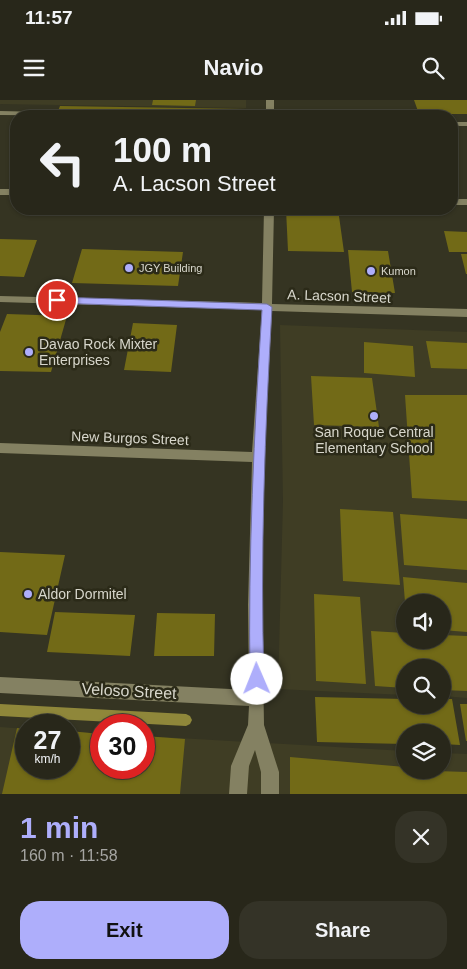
<!DOCTYPE html>
<meta charset="utf-8">
<style>
:root{--surface:#28271a;--page:#343327;--text:#f1f3f6;--muted:#a5a5a2;--line:#444439;--accent:#aeaefb}
body{margin:0;font-family:Arial,sans-serif;background:var(--page);color:var(--text);height:100vh;display:flex;flex-direction:column;font-size:19px;white-space:nowrap}
*{box-sizing:border-box;margin:0}
p{font-size:16px;color:var(--muted)}
.icon{flex:none;width:28px;height:28px;fill:none;stroke:currentColor;stroke-width:2;stroke-linecap:round;stroke-linejoin:round}
.map{position:relative;height:694px;overflow:hidden}
.drawer{display:flex;flex-direction:column;background:var(--surface);flex:1}
.drawer>*{flex:none}
.hud{position:absolute;left:10px;top:10px;width:448px;height:105px;border-radius:20px;box-shadow:0 1px 4px #0004,0 0 0 1px var(--line);background:#28271a;color:var(--text);overflow:hidden}
.tools{position:absolute;left:396px;top:494px;display:grid;gap:10px}
.tools a{display:grid;place-items:center;width:55px;height:55px;border-radius:50%;background:var(--surface);box-shadow:0 1px 4px #0004,0 0 0 1px var(--line);font-size:25px}
.speed{position:absolute;left:15px;top:614px;display:flex;gap:10px;font-size:25px;font-weight:700;text-align:center}
.speed>*{display:grid;place-content:center;width:65px;height:65px;border-radius:50%;background:var(--surface);box-shadow:0 1px 4px #0004,0 0 0 1px var(--line);line-height:1}
.speed small{font-size:12px;font-weight:400}
.speed .limit{border:8px solid #d22;background:#fff;color:#111}
.pin{position:absolute;display:grid;place-items:center;width:42px;height:42px;color:#fff;margin:-21px;border:2px solid #fff;border-radius:50%;box-shadow:0 1px 5px #0007}
.me{position:absolute;width:55px;margin:-28px;rotate:359deg;stroke-linejoin:round;filter:drop-shadow(0 0 4px #0008)}
.turn{display:flex;align-items:center;gap:18px;height:105px;padding:0 20px;font-size:22px}
.turn .icon{width:65px;height:65px;stroke-width:2.5}
.turn b{display:block;font-size:35px;line-height:42px}
.round{display:grid;place-items:center;flex:none;width:52px;height:52px;border-radius:20px;background:var(--page)}
.head{display:flex;align-items:center;justify-content:space-between;height:85px;padding:0 20px}
h1{font-size:30px;font-weight:800;line-height:38px;color:var(--accent)}
.primary-button{display:flex;gap:10px;margin-top:auto;padding:10px 20px}
.primary-button a{flex:1;height:58px;border-radius:20px;background:var(--accent);color:#111;font-size:20px;font-weight:800;line-height:58px;text-align:center}
.primary-button a+a{background:var(--page);color:var(--text)}
.status{display:flex;justify-content:space-between;align-items:center;height:35px;padding:0 25px;background:var(--surface);direction:ltr}
.status svg{height:14px;fill:currentColor}
header{display:flex;justify-content:space-between;align-items:center;height:65px;padding:0 20px;background:var(--surface);font-size:22px;font-weight:800}
.map>svg:first-child{display:block}
</style>
<div class="status"><b>11:57</b><svg viewBox="0 0 49 12"><path d="M0 12V9h3v3zM5 12V6h3v6zM10 12V3h3v9zM15 12V0h3v12zM26 1h20v11H26zM47 4h2v5h-2z"/></svg></div>
<header><svg class="icon" aria-label="menu" viewBox="0 0 24 24"><path d="M4 6h16M4 12h16M4 18h16"/></svg>Navio<svg class="icon" aria-label="search" viewBox="0 0 24 24"><circle cx="10" cy="10" r="6"/><path d="M15 15l6 6"/></svg></header>
<div class="map">
<svg width="467" height="694" viewBox="0 0 467 694">
<rect width="100%" height="100%" fill="#353422"/>
<!-- built -->
<path fill="#3f3d24" fill-rule="evenodd" d="M0,0H246V8L0,4Z
M280,225L467,232V598L443,596L442,568H405V595L278,589L283,401ZM405,502H442V540H405Z
M0,627L26,629V668H69V631L101,634V668H144V636L405,651V670H442L443,653L467,654V694H0Z"/>
<g fill="none" stroke-linecap="round" stroke-linejoin="round">
<!-- stream -->
<path fill="#8f873a" fill-rule="evenodd" d="M0,604L186,614L190,616L192,620L190,624L186,626L0,616Z"/>
</g>
<!-- building -->
<path fill="#726a17" d="M153,0H196L195,6L152,5Z
M414,0H467V14H419Z
M60,6L247,9V14L58,11Z
M286,109H338L344,152L288,151Z
M444,131L467,132V152H449Z
M0,139L37,140L24,177L0,176Z
M82,149L183,152L178,186L72,183Z
M348,150L388,151L395,193L352,192Z
M461,154H467V174H466Z
M7,214L67,216L51,272L0,271V232Z
M133,223L177,225L171,272L124,270Z
M426,241L467,243V269L431,268Z
M364,242L413,246L415,277L364,273Z
M311,276L372,278L379,327L314,325Z
M405,295H467V401L412,398Z
M340,409L393,412L400,485L343,481Z
M400,414L467,419V470L404,465Z
M0,452L65,455L47,535L0,532Z
M403,477L467,483V532L442,530V502H405Z
M314,494L360,497L366,584L316,581Z
M55,512L135,515L130,556L47,552Z
M157,513L215,514L214,556H154Z
M371,531L405,533V540H442V535L467,536V591L442,590V568H405V588L375,586Z
M315,597L405,599V605H442V599H452L460,645L442,644V632H405V644L317,642Z
M460,604H467V641H466Z
M17,628L26,629V668H69V631L101,634V668H144V636L185,639L180,694H2Z
M290,657L405,667V670L467,672V694H290Z"/>
<g fill="none" stroke-linecap="round" stroke-linejoin="round">
<!-- path -->
<path stroke="#818071" stroke-width="2" stroke-dasharray="2.5 2.5" stroke-linecap="butt" d="M241,11V16"/>
<!-- minor -->
<path fill="#848162" fill-rule="evenodd" d="M266,0H274V16H266Z
M0,11L127,14L131,16L0,15Z
M451,22H467V26H451Z
M0,89H16V95H0Z
M451,99H467V105H451Z
M264,109H274L272,204L467,209V217L272,211L264,357L262,505L264,625L279,672V694H261V672L255,650L249,666L247,694H229L231,666L248,625L249,606L0,593V577L249,590L248,505L252,362L0,353V343L252,352L262,210L0,202V196L262,203Z"/>
</g>
<!-- route -->
<path fill="#aeaefb" stroke="#7171a3" d="M57,197L267,204L272,207C265,331 260,455 264,579L262,584L257,587L252,584L250,579C248,456 254,333 262,210L54,203V198Z"/>
<!-- markers -->
<g fill="#aeaefb" stroke="#2b2a18" stroke-width="2">
<circle cx="129" cy="168" r="5"/>
<circle cx="371" cy="171" r="5"/>
<circle cx="29" cy="252" r="5"/>
<circle cx="374" cy="316" r="5"/>
<circle cx="28" cy="494" r="5"/>
</g>
<g text-anchor="middle" dominant-baseline="central" stroke-width="5" stroke-linejoin="round" paint-order="stroke">
<!-- far-poi labels -->
<g font-size="11" fill="#d8d7cc" stroke="#2b2a18" text-anchor="start">
<text x="139" y="168">JGY Building</text>
<text x="381" y="171">Kumon</text>
</g>
<!-- street labels -->
<g font-size="14" fill="#d8d7cc" stroke="#2b2a18">
<text transform="translate(339 196) rotate(2)">A. Lacson Street</text>
<text transform="translate(130 338) rotate(2)">New Burgos Street</text>
</g>
<!-- poi labels -->
<g font-size="14" fill="#d8d7cc" stroke="#2b2a18" text-anchor="start">
<text x="39" y="244">Davao Rock Mixter<tspan x="39" dy="16">Enterprises</tspan></text>
<text x="374" y="332" text-anchor="middle">San Roque Central<tspan x="374" dy="16">Elementary School</tspan></text>
<text x="38" y="494">Aldor Dormitel</text>
</g>
<!-- near-street labels -->
<g font-size="16" fill="#d8d7cc" stroke="#2b2a18">
<text transform="translate(129 591) rotate(3)">Veloso Street</text>
</g>
</g>
</svg>
<div class="tools">
<a><svg class="icon" aria-label="sound" viewBox="0 0 24 24"><path d="M4 9h4l5-4v14l-5-4H4zM17 9q2 3 0 6"/></svg></a>
<a><svg class="icon" aria-label="search" viewBox="0 0 24 24"><circle cx="10" cy="10" r="6"/><path d="M15 15l6 6"/></svg></a>
<a><svg class="icon" aria-label="layers" viewBox="0 0 24 24"><path d="M12 4l9 5-9 5-9-5zM3 14l9 5 9-5"/></svg></a>
</div>
<div class="speed"><div>27<small>km/h</small></div><div class="limit">30</div></div>
<div class="pin" style="left:57px;top:200px;background:#d93025"><svg class="icon" aria-label="arrive" viewBox="0 0 24 24"><path d="M6 21V4h12l-3 4 3 4H6"/></svg></div>
<svg class="me" style="left:257px;top:579px" viewBox="-20 -20 40 40"><circle r="19" fill="#fff"/><path d="M0-13L10 11 0 6-10 11z" fill="#aeaefb"/></svg>
<div class="hud">
<div class="turn"><svg class="icon" aria-label="left" viewBox="0 0 24 24"><path d="M17 20v-9H6M10 6l-5 5 5 5"/></svg><div><b>100 m</b>A. Lacson Street</div></div>
</div>
</div>
<section class="drawer">
<div class="head"><div><h1>1 min</h1><p>160 m · 11:58</p></div><a class="round"><svg class="icon" aria-label="close" viewBox="0 0 24 24"><path d="M6 6l12 12M18 6L6 18"/></svg></a></div>
<div class="primary-button"><a>Exit</a><a>Share</a></div>
</section>
